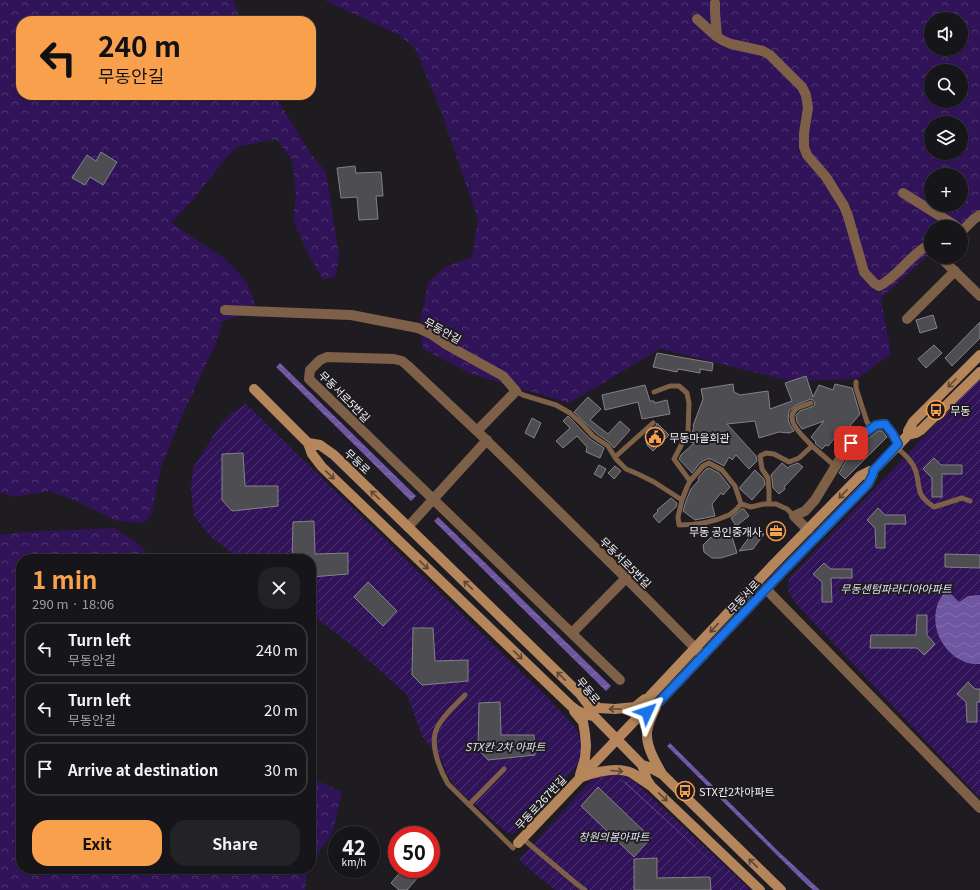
<!DOCTYPE html>
<meta charset="utf-8">
<style>
:root{--surface:#161519;--page:#232226;--text:#f1f3f6;--muted:#9e9fa2;--line:#353438;--accent:#f8a04b}
body{margin:0;font-family:Georgia,"Noto Sans KR",serif;background:var(--page);color:var(--text);height:100vh;display:flex;flex-direction:column;font-size:15px;white-space:nowrap}
*{box-sizing:border-box;margin:0}
p{font-size:13px;color:var(--muted)}
.icon{flex:none;width:22px;height:22px;fill:none;stroke:currentColor;stroke-width:2;stroke-linecap:round;stroke-linejoin:round}
.map{position:relative;flex:1;overflow:hidden}
.sheet{position:absolute;left:16px;top:554px;width:300px;height:320px;display:flex;flex-direction:column;background:var(--surface);border-radius:16px;box-shadow:0 1px 3px #0004,0 0 0 1px var(--line)}
.sheet>*{flex:none}
.hud{position:absolute;left:16px;top:16px;width:300px;height:84px;border-radius:16px;box-shadow:0 1px 3px #0004,0 0 0 1px var(--line);background:#f8a04b;color:#111;overflow:hidden}
.tools{position:absolute;left:924px;top:12px;display:grid;gap:8px}
.tools a{display:grid;place-items:center;width:44px;height:44px;border-radius:50%;background:var(--surface);box-shadow:0 1px 3px #0004,0 0 0 1px var(--line);font-size:20px}
.speed{position:absolute;left:328px;top:826px;display:flex;gap:8px;font-size:20px;font-weight:700;text-align:center}
.speed>*{display:grid;place-content:center;width:52px;height:52px;border-radius:50%;background:var(--surface);box-shadow:0 1px 3px #0004,0 0 0 1px var(--line);line-height:1}
.speed small{font-size:10px;font-weight:400}
.speed .limit{border:6px solid #d22;background:#fff;color:#111}
.pin{position:absolute;display:grid;place-items:center;width:34px;height:34px;color:#fff;margin:-17px;border-radius:8px;box-shadow:0 2px 6px #0006}
.me{position:absolute;width:44px;margin:-22px;rotate:48deg;stroke-linejoin:round;filter:drop-shadow(0 0 3px #0008)}
.turn{display:flex;align-items:center;gap:14px;height:84px;padding:0 16px;font-size:18px}
.turn .icon{width:52px;height:52px;stroke-width:2.5}
.turn b{display:block;font-size:28px;line-height:34px}
.round{display:grid;place-items:center;flex:none;width:42px;height:42px;border-radius:16px;background:var(--page)}
.headline{display:flex;align-items:center;justify-content:space-between;height:68px;padding:0 16px}
h1{font-size:24px;font-weight:700;line-height:30px;color:var(--accent)}
.action{display:flex;gap:8px;margin-top:auto;padding:8px 16px}
.action a{flex:1;height:46px;border-radius:16px;background:var(--accent);color:#111;font-size:16px;font-weight:700;line-height:46px;text-align:center}
.action a+a{background:var(--page);color:var(--text)}
ul{padding:0;list-style:none}
li{display:flex;align-items:center;gap:12px;height:54px;margin:0 8px 6px;padding:0 8px;border:2px solid var(--line);border-radius:16px}
li div{flex:1}
li b{display:block;font-size:15px}
li em{font-style:normal}
.map>svg:first-child{display:block}
</style>
<div class="map">
<svg width="980" height="890" viewBox="0 0 980 890">
<defs>
<pattern id="forest-crowns" width="20" height="18" patternUnits="userSpaceOnUse"><rect width="20" height="18" fill="#311359"/><path d="M2 6a3 3 0 1 1 6 0M12 15a3 3 0 1 1 6 0" fill="none" stroke="#4f3671"/></pattern>
<pattern id="garden-furrows" width="10" height="10" patternUnits="userSpaceOnUse"><rect width="10" height="10" fill="#311359"/><path d="M-1 1l2-2M0 10L10 0M9 11l2-2" fill="none" stroke="#4f3671"/></pattern>
<pattern id="water-waves" width="16" height="10" patternUnits="userSpaceOnUse"><rect width="16" height="10" fill="#6f56a2"/><path d="M0 5q4-4 8 0t8 0" fill="none" stroke="#846fb0"/></pattern>
</defs>
<rect width="100%" height="100%" fill="#1e1c21"/>
<!-- forest -->
<path fill="url(#forest-crowns)" fill-rule="evenodd" d="M0,0H233L241,21H21V95H275L308,150L326,173L339,255L336,276L323,280L308,254L293,219L296,195L292,160L276,139L237,147L226,158L193,200L171,223L224,258L247,282L255,304L242,315L223,321L215,346L185,409L161,467L151,516L143,523L117,521L71,499L49,491L14,497L0,492Z
M324,0H980V212L960,227H931V253L881,298L891,354L857,379L790,381L660,349L569,403L471,374L423,349L420,320L424,305L428,282L445,267L472,257L478,220L442,114L415,48L399,35ZM931,19H961V49H931ZM931,71H961V101H931ZM931,123H961V153H931ZM931,175H961V205H931Z
M114,528L135,541L154,559H21V869H308L307,871L305,890H0V535L29,532Z
M311,778L342,792L333,831L311,865Z"/>
<!-- garden -->
<path fill="url(#garden-furrows)" d="M980,378V798L798,606L788,591L789,578Z
M246,404L547,697L575,727L582,743L580,758L574,770L556,788L521,828L513,834L506,832L456,788L448,776L441,759L422,736L407,695L354,647L311,614V559H240L211,537L194,516L191,490L193,468L220,425L233,412Z
M614,773L632,779L751,890H556L536,875L519,860L593,778Z"/>
<!-- water -->
<path fill="url(#water-waves)" d="M280,363L416,496L411,501L276,367Z
M438,517L611,686L606,691L434,521Z
M946,589L959,602L968,596L980,595V664C976,664 971,664 968,663C943,655 929,627 938,603C940,598 944,593 946,589Z
M670,743L778,851L820,890H813L802,880L667,746Z
M614,779H617L625,782L742,890L624,782L617,779Z"/>
<!-- building -->
<path fill="#4e4d52" stroke="#848288" d="M101,152L117,162L103,185L90,177L85,185L72,178L87,155L96,161Z
M355,166L356,173L381,172L383,196H376L378,219L359,220L357,197L341,198L337,168Z
M933,315L937,328L920,333L916,320Z
M980,322V338L952,366L945,358Z
M934,345L942,353L926,368L918,359Z
M657,353L713,363L712,371L700,369V373L678,369L677,372L653,367Z
M806,376L813,397L819,385L833,390L835,384L852,388L860,414L837,441L834,439L828,446L826,445L822,449L815,443L816,442L811,437L824,421L802,429L800,426L797,422L796,415L800,411L814,406L815,402L813,400L811,399L796,405L789,411L788,419L790,425L794,431L789,433L779,432L759,438L755,421L727,424L756,456L757,461L749,469L736,455L732,460L729,457L724,466L711,459H707L700,463L692,473L679,459L681,455L694,443L688,441L692,434L694,426H693L703,399L701,389L733,384L734,392L740,395L768,391L770,409L792,401L785,383Z
M645,385L650,401H654L655,403L667,400L670,414L642,419L638,402L605,410L602,395Z
M588,397L601,409L590,420L608,434L620,421L630,430L614,448L610,443L596,433L574,412Z
M568,416L590,439L604,448L600,458L586,452L587,447L577,436L563,448L556,441L570,428L563,421Z
M532,418L541,423L534,438L525,433Z
M657,423L669,435L653,451L647,445L645,436L656,426Z
M878,431H882L887,437L845,479L839,473L846,461L856,448Z
M243,453L245,486H278V506L232,511L222,500V454Z
M934,458L941,465H962V474H942V497H932V478L923,469Z
M782,463L788,468L790,466L798,463L803,467L784,487L785,489L779,494L773,488L772,478L771,475Z
M599,465L606,469L601,478L594,474Z
M615,466L621,471L614,479L608,473Z
M709,468L719,473L730,487L723,495L721,493L712,504L715,516L695,520L683,511L686,501L691,489L699,480L698,478L706,469Z
M755,470L764,479L765,485L752,500L740,489V487Z
M671,498L677,503L676,507L659,523L653,516L658,511L657,510Z
M878,508L885,515H905L906,524H885V548H876L875,528L867,520Z
M742,509H744L749,516L736,526L731,518Z
M314,521L315,554L348,553V574L311,577V559H292L293,522Z
M777,521L785,530L775,540L767,532Z
M756,528L764,534L753,549L739,551Z
M730,530L737,553L721,558H712L704,552L703,545L710,538Z
M945,554L980,555V568L945,567Z
M824,563L831,569H852V578H831L832,602H822V582L813,574Z
M368,582L397,611L383,626L354,597Z
M917,615H927V635L935,644L924,655L917,648H870L871,635H916Z
M413,628H433L435,661L468,660V681L422,685L412,675Z
M968,682L975,689H980V702H977V722H967L966,702L957,694Z
M500,702L501,735H534L535,755L488,760L478,749L479,703Z
M598,787L651,838L634,857L581,806Z
M657,858V878L710,877L711,890H634V859Z
M403,869H425L407,890H399L391,883Z"/>
<g fill="none" stroke-linecap="round" stroke-linejoin="round">
<!-- lane -->
<path stroke="#7d6047" stroke-width="5" d="M856,382V388L867,422L871,428
M516,391L523,395L556,405L570,413L582,424L593,436L608,446L616,459L626,469L638,474L654,482L682,500L678,517L679,525C696,525 714,522 729,515C734,512 738,508 741,504L735,486L722,470L709,463L703,466L690,481L687,487L682,500
M654,392L670,386H679L687,393L689,403L688,432L674,459L690,481
M811,403C807,405 800,406 796,409C783,420 805,438 812,446
M896,447C904,454 913,461 916,472C921,490 915,494 934,507L962,498L970,501
M615,457L653,423
M741,504L751,507L764,504H776L787,509L794,516
M769,504V491L768,478L762,469L760,456L766,453L774,454L789,462L799,458L812,446L835,466
M465,695C456,705 443,715 437,728C429,744 440,770 448,784L513,848
M469,805L504,769
M522,838L578,885L585,890"/>
<!-- street -->
<path stroke="#7d6047" stroke-width="10" d="M715,3V12L717,37
M697,19L717,37L724,41L731,44L763,51L770,55L802,87L806,95L808,108L804,133V147L807,155L826,177L844,206L848,216L864,272L874,283L879,286C899,276 911,253 931,244
M903,193L953,224L957,227
M961,232L974,219L980,215
M940,257L980,296
M225,310L351,315L418,328L431,334L447,345L503,376L516,391L477,431
M907,319L955,271
M408,527L487,440
M808,530L794,516L805,511L815,500L832,472L841,457L851,443L876,425L885,424L892,433L899,445
M766,589L980,808
M572,633L626,578
M620,680L309,379L310,370L320,360L327,357L394,359L402,361L408,366L477,431L626,578L703,656"/>
<!-- secondary -->
<path stroke="#b5865c" stroke-width="10" d="M254,389L308,443L312,454L322,467L571,706C578,712 585,715 594,716
M908,435L916,433L921,430L980,372
M308,443L320,445L334,455L580,694L592,710L594,716L642,765L649,767L662,774L781,890
M588,700L599,708L615,709L635,707L645,699
M656,707C652,715 648,723 647,732C646,747 655,761 662,774
M574,711L583,722L585,734L586,746L585,758L580,775
M641,714L647,712L658,703L785,569L868,484L873,474V471
M642,765L647,780L651,786L760,890
M582,777C596,772 617,766 632,773C638,777 644,781 651,786
M518,843L641,714L643,706L650,696L773,565L860,476L870,471H873L908,435V431L913,422L980,355"/>
</g>
<!-- one-way arrows -->
<defs><path id="oneway-shaft" d="M-6 0H5M1.5-3L5.5 0L1.5 3" fill="none" stroke-width="1.6" stroke-linecap="round" stroke-linejoin="round"/></defs>
<g stroke="#5a4639">
<use href="#oneway-shaft" transform="translate(952 383) rotate(135)"/>
<use href="#oneway-shaft" transform="translate(330 475) rotate(44)"/>
<use href="#oneway-shaft" transform="translate(843 494) rotate(134)"/>
<use href="#oneway-shaft" transform="translate(375 495) rotate(-136)"/>
<use href="#oneway-shaft" transform="translate(424 565) rotate(44)"/>
<use href="#oneway-shaft" transform="translate(468 585) rotate(-136)"/>
<use href="#oneway-shaft" transform="translate(714 628) rotate(133)"/>
<use href="#oneway-shaft" transform="translate(518 655) rotate(44)"/>
<use href="#oneway-shaft" transform="translate(561 676) rotate(-136)"/>
<use href="#oneway-shaft" transform="translate(615 709) rotate(180)"/>
<use href="#oneway-shaft" transform="translate(617 771) rotate(5)"/>
<use href="#oneway-shaft" transform="translate(663 797) rotate(44)"/>
<use href="#oneway-shaft" transform="translate(753 863) rotate(-136)"/>
</g>
<g fill="none" stroke-linecap="round" stroke-linejoin="round">
<defs>
<path id="route" d="M647,712L658,703L785,569L868,484L873,474V471L898,444L892,433L885,424L876,425L851,443"/>
</defs>
<!-- route casing -->
<use href="#route" stroke="#114b97" stroke-width="10"/>
<!-- route -->
<use href="#route" stroke="#1a73e8" stroke-width="7"/>
</g>
<!-- icons -->
<defs>
<symbol id="bus-ring" viewBox="-11 -11 22 22"><circle r="9.5" fill="#1e1c21" stroke="#f8a04b" stroke-width="1.5"/><path d="M-5-6H5V4H4V6H2V4H-2V6H-4V4H-5ZM-3.5-4V0h7V-4ZM-3.5 1.2v1.5H-2V1.2ZM2 1.2v1.5H3.5V1.2Z" fill="#f8a04b"/></symbol>
<symbol id="civic-ring" viewBox="-11 -11 22 22"><circle r="9.5" fill="#1e1c21" stroke="#f8a04b" stroke-width="1.5"/><path d="M-.6-6.5H3V-4.5H.6V-3L4-1V1h2V6H-6V1h2V-1L-.6-3ZM-1.2 2.5V6h2.4V2.5Z" fill="#f8a04b"/></symbol>
<symbol id="office-ring" viewBox="-11 -11 22 22"><circle r="9.5" fill="#1e1c21" stroke="#f8a04b" stroke-width="1.5"/><path d="M-6-3h4V-5.5h4V-3h4V5H-6ZM-1-4.5V-3h2v-1.5ZM-6 0V1H6V0Z" fill="#f8a04b"/></symbol>
</defs>
<g fill-rule="evenodd">
<use href="#bus-ring" x="925" y="399" width="22" height="22"/>
<use href="#civic-ring" x="644" y="426" width="22" height="22"/>
<use href="#office-ring" x="765" y="520" width="22" height="22"/>
<use href="#bus-ring" x="674" y="780" width="22" height="22"/>
</g>
<g text-anchor="middle" dominant-baseline="central" stroke-width="4" stroke-linejoin="round" paint-order="stroke">
<!-- street labels -->
<g font-size="11" fill="#f4f3f6" stroke="#1e1c21">
<text transform="translate(443 330) rotate(29)">무동안길</text>
<text transform="translate(345 396) rotate(45)">무동서로5번길</text>
<text transform="translate(358 461) rotate(44)">무동로</text>
<text transform="translate(626 562) rotate(45)">무동서로5번길</text>
<text transform="translate(743 596) rotate(-47)">무동서로</text>
<text transform="translate(589 690) rotate(51)">무동로</text>
<text transform="translate(540 802) rotate(-47)">무동로267번길</text>
</g>
<!-- poi labels -->
<g font-size="11" fill="#f4f3f6" stroke="#1e1c21" text-anchor="start">
<text x="950" y="410">무동</text>
<text x="669" y="437">무동마을회관</text>
<text x="762" y="531" text-anchor="end">무동 공인중개사</text>
<text x="699" y="791">STX칸2차아파트</text>
</g>
<!-- park labels -->
<g font-size="11" font-style="italic" fill="#e3def3" stroke="#1e1c21">
<text x="896" y="588">무동센텀파라디아아파트</text>
<text x="505" y="746">STX칸 2차 아파트</text>
<text x="614" y="836">창원의봄아파트</text>
</g>
</g>
</svg>
<div class="tools">
<a><svg class="icon" aria-label="sound" viewBox="0 0 24 24"><path d="M4 9h4l5-4v14l-5-4H4zM17 9q2 3 0 6"/></svg></a>
<a><svg class="icon" aria-label="search" viewBox="0 0 24 24"><circle cx="10" cy="10" r="6"/><path d="M15 15l6 6"/></svg></a>
<a><svg class="icon" aria-label="layers" viewBox="0 0 24 24"><path d="M12 4l9 5-9 5-9-5zM3 14l9 5 9-5"/></svg></a>
<a>+</a>
<a>−</a>
</div>
<div class="speed"><div>42<small>km/h</small></div><div class="limit">50</div></div>
<div class="pin" style="left:851px;top:443px;background:#d93025"><svg class="icon" aria-label="arrive" viewBox="0 0 24 24"><path d="M6 21V4h12l-3 4 3 4H6"/></svg></div>
<svg class="me" style="left:647px;top:712px" viewBox="-20 -20 40 40"><path d="M0-17L14 15 0 8-14 15z" fill="#1a73e8" stroke="#fff" stroke-width="4"/></svg>
<div class="hud">
<div class="turn"><svg class="icon" aria-label="left" viewBox="0 0 24 24"><path d="M17 20v-9H6M10 6l-5 5 5 5"/></svg><div><b>240 m</b>무동안길</div></div>
</div>
<section class="sheet">
<div class="headline"><div><h1>1 min</h1><p>290 m · 18:06</p></div><a class="round"><svg class="icon" aria-label="close" viewBox="0 0 24 24"><path d="M6 6l12 12M18 6L6 18"/></svg></a></div>
<ul>
<li><svg class="icon" aria-label="left" viewBox="0 0 24 24"><path d="M17 20v-9H6M10 6l-5 5 5 5"/></svg><div><b>Turn left</b><p>무동안길</p></div><em>240 m</em></li>
<li><svg class="icon" aria-label="left" viewBox="0 0 24 24"><path d="M17 20v-9H6M10 6l-5 5 5 5"/></svg><div><b>Turn left</b><p>무동안길</p></div><em>20 m</em></li>
<li><svg class="icon" aria-label="arrive" viewBox="0 0 24 24"><path d="M6 21V4h12l-3 4 3 4H6"/></svg><div><b>Arrive at destination</b></div><em>30 m</em></li>
</ul>
<div class="action"><a>Exit</a><a>Share</a></div>
</section>
</div>
